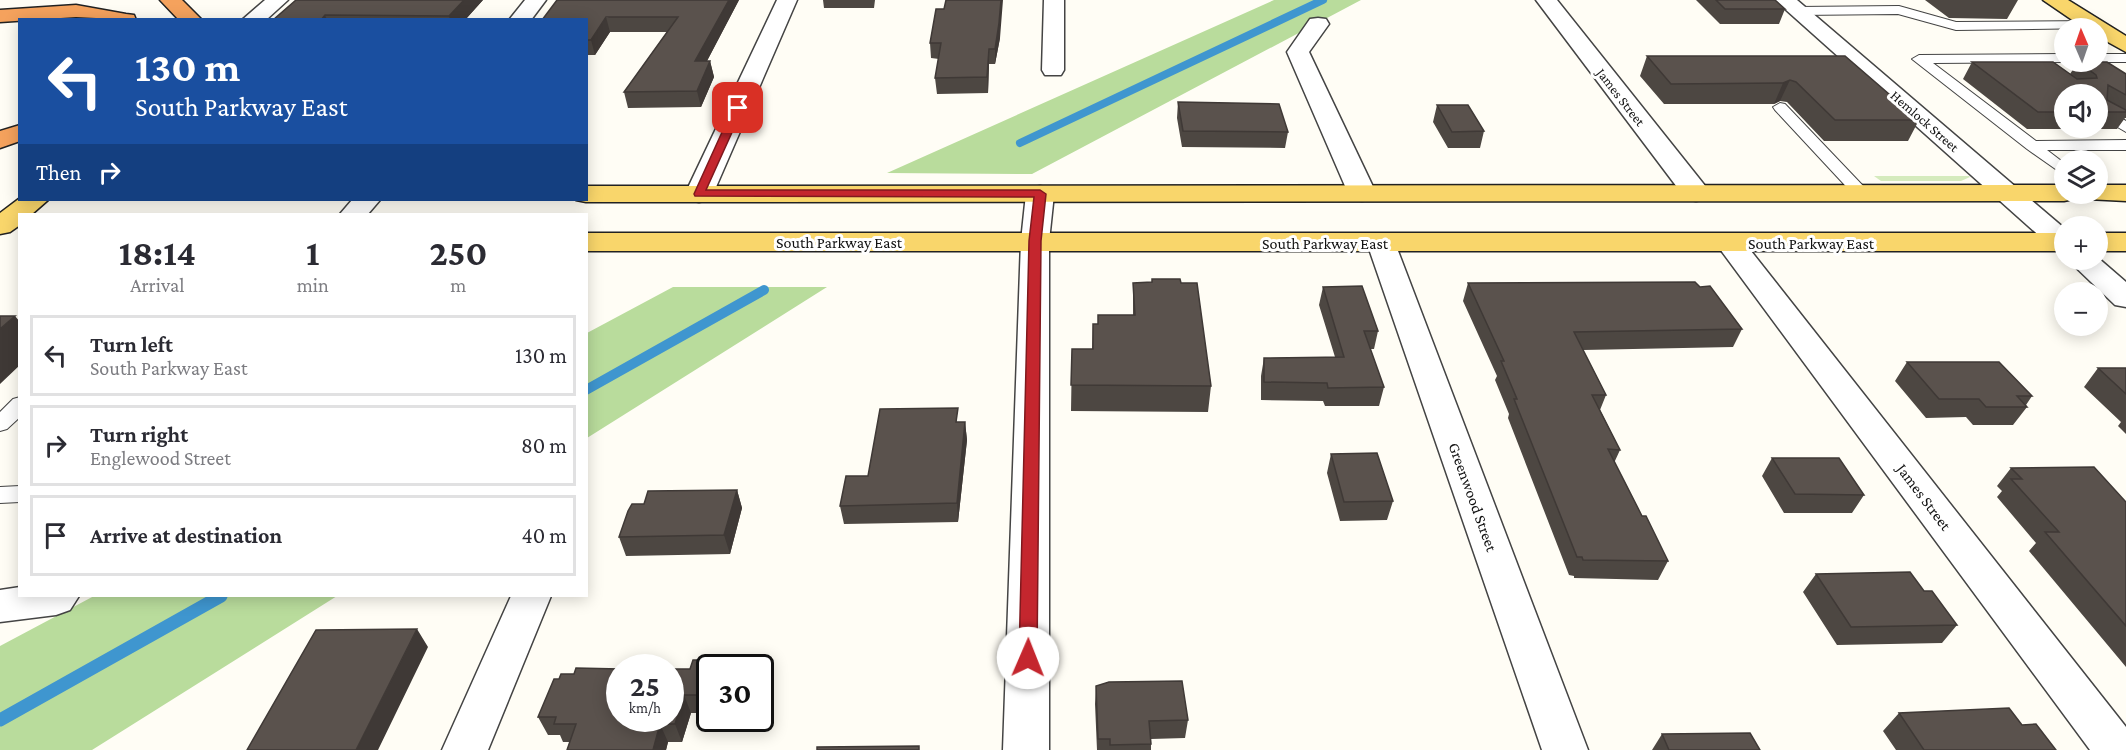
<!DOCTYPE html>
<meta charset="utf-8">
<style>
:root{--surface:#fff;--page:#f2f2f3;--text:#2b2b33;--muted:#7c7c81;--line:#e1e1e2}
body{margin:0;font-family:"Crimson Pro",serif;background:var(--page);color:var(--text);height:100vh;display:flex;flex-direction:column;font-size:22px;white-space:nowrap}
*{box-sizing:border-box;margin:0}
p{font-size:20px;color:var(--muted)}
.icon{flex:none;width:33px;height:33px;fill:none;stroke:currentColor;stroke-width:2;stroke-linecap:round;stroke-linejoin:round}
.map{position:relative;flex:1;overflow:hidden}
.details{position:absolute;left:18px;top:213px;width:570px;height:384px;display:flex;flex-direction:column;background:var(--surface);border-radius:0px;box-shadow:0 3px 15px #0003}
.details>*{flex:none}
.top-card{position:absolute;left:18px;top:18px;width:570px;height:183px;border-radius:0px;box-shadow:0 3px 15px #0003;background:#1a4fa0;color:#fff;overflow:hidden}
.needle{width:39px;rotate:358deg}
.controls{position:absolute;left:2054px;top:18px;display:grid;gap:12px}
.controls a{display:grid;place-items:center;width:54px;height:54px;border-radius:50%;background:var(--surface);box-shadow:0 3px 15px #0003;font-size:30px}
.speed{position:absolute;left:606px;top:654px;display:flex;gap:12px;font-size:30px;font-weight:700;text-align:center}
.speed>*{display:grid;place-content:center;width:78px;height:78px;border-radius:50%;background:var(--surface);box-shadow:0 3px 15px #0003;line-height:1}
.speed small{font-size:15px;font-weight:400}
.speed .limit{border:3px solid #111;border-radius:9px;background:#fff;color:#111}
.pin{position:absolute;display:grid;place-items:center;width:51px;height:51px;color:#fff;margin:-26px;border-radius:12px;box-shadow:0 3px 9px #0006}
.me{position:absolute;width:66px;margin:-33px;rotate:1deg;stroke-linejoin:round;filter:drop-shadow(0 0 4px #0008)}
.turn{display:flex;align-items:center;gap:21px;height:126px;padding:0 18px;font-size:27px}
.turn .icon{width:78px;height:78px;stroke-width:2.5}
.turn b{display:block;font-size:42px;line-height:51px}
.then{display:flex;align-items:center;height:57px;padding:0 18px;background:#0003;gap:12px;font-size:22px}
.eta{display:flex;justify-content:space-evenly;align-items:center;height:102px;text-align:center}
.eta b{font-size:36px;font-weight:700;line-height:42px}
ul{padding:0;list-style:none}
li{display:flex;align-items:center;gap:18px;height:81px;margin:0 12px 9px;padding:0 6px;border:3px solid var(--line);border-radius:0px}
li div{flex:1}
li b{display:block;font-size:22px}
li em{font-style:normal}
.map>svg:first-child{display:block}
</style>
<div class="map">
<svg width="2126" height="750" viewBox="0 0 2126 750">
<rect width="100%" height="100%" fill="#fffdf5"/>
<!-- green -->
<path fill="#d5ebbd" d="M1874,176H1969L1970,177L1961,181H1881Z"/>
<!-- forest -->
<path fill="#b9dc9c" d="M1274,0H1361L1032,174L887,173Z
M673,287H827L587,438V333Z
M94,596H337L92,750H0V646Z"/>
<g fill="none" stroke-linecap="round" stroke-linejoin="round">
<!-- stream-far2 -->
<path stroke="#3f96cf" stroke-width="8" d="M1020,143L1323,0"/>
<!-- stream-far1 -->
<path stroke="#3f96cf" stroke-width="10" d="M586,390L764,290"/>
<!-- stream -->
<path stroke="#3f96cf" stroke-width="13" d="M0,720L221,596"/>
<defs>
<path id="service" d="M1899,6L1956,22L2094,21L2100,25L2095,28L1956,30L1898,14L1798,15L1792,11L1798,7Z
M2064,54V62L1933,63L2036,141L2126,140V150H2047L2064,163V175L2027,149L1912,59L1919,55Z
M2097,54H2126V62H2095Z
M1780,103L1785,104L1867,190L1869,193L1867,196H1855L1775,110L1773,107Z
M2097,104L2126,121V132L2097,115Z
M20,397V417L7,429L0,431V412L13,399Z
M20,486V502L0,503V487Z"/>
<path id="minor" d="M265,0H288L266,20H242Z
M525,0H546L531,20H509Z
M777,0H797L713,194L709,200L699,202L689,200L685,194Z
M1044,0H1064V70L1061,75H1045L1042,70Z
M1536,0H1557L1706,187L1710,193L1706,199L1696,201L1686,199Z
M1775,0H1797L2064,228V252L2054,249Z
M1318,18L1326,19L1329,24L1309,52L1376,193L1372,199L1362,201L1352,199L1348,193L1287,52L1310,19Z
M1040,186L1050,188L1054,194L1049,241V750H1003L1021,241L1026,194L1030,188Z
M352,200H380L368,214H340Z
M1381,234L1391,237L1395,243L1588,750H1542L1367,243L1371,237Z
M1730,234L1740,237L2126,727V750H2090L1720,249L1716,243L1720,237Z
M2097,257L2126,282V307L2115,305L2068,260H2097Z
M20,587V596H79L70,610L56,615L0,622V590Z
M511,596H551L488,750H442Z"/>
<path id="primary" d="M2043,0H2068L2126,36V52L2097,36V28H2084Z
M2064,185V194H2077L2074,199L2064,201L586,202L576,200H586V186Z
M2097,185H2126V201L2087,199L2084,194H2097Z
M20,198L48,200L32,214H20V225L10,232L0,234V213Z
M586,233H2064V251H586Z
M2097,233H2126V251H2097Z"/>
<path id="motorway" d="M160,0H182L202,20H179Z
M76,5L126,14L134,15L136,20L76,17L0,22V10Z
M20,125V141L0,148V131Z"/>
</defs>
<!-- service casing -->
<use href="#service" stroke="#444" stroke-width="2"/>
<!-- minor casing -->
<use href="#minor" stroke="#444" stroke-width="3"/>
<!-- primary casing -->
<use href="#primary" stroke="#222" stroke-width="3"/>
<!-- motorway casing -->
<use href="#motorway" stroke="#222" stroke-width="3"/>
<!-- service -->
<use href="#service" fill="#fff" fill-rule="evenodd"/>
<!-- minor -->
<use href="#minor" fill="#fff" fill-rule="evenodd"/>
<!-- primary -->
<use href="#primary" fill="#f9d66b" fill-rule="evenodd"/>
<!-- motorway -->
<use href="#motorway" fill="#f5a25d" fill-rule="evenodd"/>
</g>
<!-- wall -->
<path fill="#4d4742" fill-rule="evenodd" d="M483,0L465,20H273Z
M739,0L707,61H710L714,77L701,107L628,108L624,92L667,32H610L595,55H586V20Z
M823,0H875L874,8H824Z
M1696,0H1775L1785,9L1779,24H1720Z
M1925,0H2018L2007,19L1949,18Z
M1000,38L995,64H989L988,93L937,94L935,78L939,59L931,58L930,43Z
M1647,56H1845L1919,120L1908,141H1824L1787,102L1780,101L1774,104H1664L1640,76Z
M1972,62L2070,74L2078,62L2126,74V118H2125L2117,129H2027L1963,79ZM2064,94H2097V128H2064Z
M1178,102L1288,132L1285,148L1182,147L1177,118Z
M1437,105L1484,131L1480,148H1448L1433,122Z
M1133,283H1181L1211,386L1208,412L1071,411L1072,349H1092L1093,324H1098L1133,315Z
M1468,283L1742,329L1733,347L1583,350L1606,395L1600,410L1620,450L1614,463L1642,516L1668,561L1658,580L1574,578V576L1569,575L1508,418L1509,414L1495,380L1497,376L1463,301Z
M1323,287L1378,331L1374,349H1370L1384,387L1379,406H1325L1323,401L1261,400V376L1264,358L1335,357L1319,305Z
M1907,362L2032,396L2026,405L2027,407L2013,425H1973L1966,417L1926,418L1895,381Z
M2098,368H2126V434L2118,426L2121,422L2084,387Z
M959,422H965L967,440L958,522L844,524L840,506L868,476Z
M1331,454L1393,501L1387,520L1340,521L1327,473Z
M1772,458L1864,495L1852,513H1784L1762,476Z
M2011,468L2126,502V667L2029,551L2036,543L1997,497L2002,491L1997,486Z
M737,490L742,508L730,554L626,556L619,537L644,504Z
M1816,574L1924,591L1957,625L1942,643L1837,645L1803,592Z
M738,660L741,668H710V713H691L682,742H668L666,750H567L570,742H563L560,735H548L538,717L559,679L574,674L690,669Z
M1096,686L1188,720L1185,738L1151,739V750H1097L1095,704Z
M1899,713L2022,725L2056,750H1896L1883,731Z
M1662,734L1760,750H1652Z"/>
<!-- shaded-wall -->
<path fill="#3f3936" d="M464,0H483L465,20H450L449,16Z
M729,0H739L699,76L695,61Z
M1001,0H1003L1000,38L995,64V49Z
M325,15L327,20H321Z
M606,17L610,32L595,55L591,40Z
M989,49V64L988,93L987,77Z
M710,61L714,77L701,107L697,91Z
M1790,80L1780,101L1774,104L1783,83Z
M15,316L20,322V365L0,384V329Z
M965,422L967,440L958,522L957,503Z
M737,490L742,508L730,554L724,535Z
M417,629L428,647L378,750H356Z
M738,660L741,668H737Z
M684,695L691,713L682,742L675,724Z
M660,724L668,742L666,750H653Z"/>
<!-- building -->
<path fill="#5a524d" stroke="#3f3936" stroke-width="1.5" d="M296,0H464L449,16L325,15L321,20H273Z
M557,0H729L695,61H710L697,91L624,92L678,17H606L591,40H586V20H542Z
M946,0H1001L999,23L995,49H989L987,77L935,78L941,43H930L936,9H944Z
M1716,0H1775L1785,9H1725Z
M1647,56H1845L1919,120H1835L1796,82L1790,80L1783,83L1671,84Z
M1972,62H2053L2077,79L2097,78L2096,75L2078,62H2107L2126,74V95L2108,85L2107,100L2126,110V112H2097V94H2064V112H2038Z
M1178,102L1279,104L1288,132L1183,131Z
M1437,105H1468L1484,131L1452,132Z
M1152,279H1180L1181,283H1197L1211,386L1071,385L1072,349H1093V324H1098V315H1135L1133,283L1152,282Z
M1695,282L1700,287L1710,286L1742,329L1574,332L1606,395H1592L1620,450L1608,449L1642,516H1646L1668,561L1583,560L1582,557H1577L1514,399H1517L1501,361H1504L1468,283Z
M1362,286L1378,331H1364L1384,387L1328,388L1327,383L1264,382V358L1344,357L1323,287Z
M0,316H15L0,329Z
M1907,362H1999L2032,396H2017L2027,407H1986L1979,399H1939Z
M2098,368H2126V394Z
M958,408L956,422H965L957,503L840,506L846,476H868L880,409Z
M1377,453L1393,501L1344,502L1331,454Z
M1772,458H1839L1864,495L1795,494Z
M2094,467L2126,502V626L2045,532H2059L2011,479H2022L2011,468Z
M737,490L724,535L619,537L628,511L632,504H644L648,491Z
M1910,572L1924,591H1932L1957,625L1851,627L1816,574Z
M417,629L356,750H247L316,630Z
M693,660H738L737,668H710V695H684L675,724H660L653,750H567L576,724H554L556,717H538L554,679H559L561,674H574L576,668L620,669V718H670V669H690Z
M1182,681L1188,720L1149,721L1151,744L1110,745V739H1098L1096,686L1109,682Z
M2009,708L2022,725L2036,724L2056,750H1924L1899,713Z
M1750,733L1760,750H1669L1662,734Z
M919,746V750H817V747Z"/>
<!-- route -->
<path fill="#c4262e" stroke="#7f191e" stroke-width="1.5" d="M738,105L743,108L706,190H1040L1046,194L1041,241L1037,658L1034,663L1028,665L1022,663L1019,658L1029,241L1034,197L695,196L694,194L733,108Z"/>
<g text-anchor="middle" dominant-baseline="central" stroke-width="6" stroke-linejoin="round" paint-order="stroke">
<!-- far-street labels -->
<g font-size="14" fill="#111" stroke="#fff">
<text transform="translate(1621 97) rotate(52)">James Street</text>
<text transform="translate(1925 121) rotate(41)">Hemlock Street</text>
</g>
<!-- street labels -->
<g font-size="16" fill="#111" stroke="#fff">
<text x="839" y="242">South Parkway East</text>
<text x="1325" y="243">South Parkway East</text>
<text x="1811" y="243">South Parkway East</text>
<text transform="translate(1473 497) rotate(70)">Greenwood Street</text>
<text transform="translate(1924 497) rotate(53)">James Street</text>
</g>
</g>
</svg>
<div class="controls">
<a><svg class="needle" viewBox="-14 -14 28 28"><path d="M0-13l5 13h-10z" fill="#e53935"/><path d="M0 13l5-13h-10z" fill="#7c7c81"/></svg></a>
<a><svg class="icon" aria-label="sound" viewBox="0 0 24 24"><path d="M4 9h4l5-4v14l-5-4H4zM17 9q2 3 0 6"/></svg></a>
<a><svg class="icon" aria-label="layers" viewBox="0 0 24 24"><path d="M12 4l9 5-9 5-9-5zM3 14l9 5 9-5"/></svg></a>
<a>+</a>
<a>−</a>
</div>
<div class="speed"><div>25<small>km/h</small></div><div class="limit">30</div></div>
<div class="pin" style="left:738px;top:108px;background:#d93025"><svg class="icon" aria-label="arrive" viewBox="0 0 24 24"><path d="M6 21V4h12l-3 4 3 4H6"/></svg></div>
<svg class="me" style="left:1028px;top:658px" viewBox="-20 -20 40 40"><circle r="19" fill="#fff"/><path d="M0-13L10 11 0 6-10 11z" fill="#c4262e"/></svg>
<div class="top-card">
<div class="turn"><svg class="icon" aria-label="left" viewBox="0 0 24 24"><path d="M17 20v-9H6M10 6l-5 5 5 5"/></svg><div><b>130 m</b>South Parkway East</div></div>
<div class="then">Then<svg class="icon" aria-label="right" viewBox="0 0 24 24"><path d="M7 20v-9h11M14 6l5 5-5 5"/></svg></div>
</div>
<section class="details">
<div class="eta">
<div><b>18:14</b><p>Arrival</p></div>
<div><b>1</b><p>min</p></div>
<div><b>250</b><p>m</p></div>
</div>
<ul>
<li><svg class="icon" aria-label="left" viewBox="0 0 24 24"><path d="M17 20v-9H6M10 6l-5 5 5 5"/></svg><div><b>Turn left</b><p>South Parkway East</p></div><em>130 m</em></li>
<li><svg class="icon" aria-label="right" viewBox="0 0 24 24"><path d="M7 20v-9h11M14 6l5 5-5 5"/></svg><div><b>Turn right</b><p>Englewood Street</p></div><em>80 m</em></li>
<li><svg class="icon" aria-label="arrive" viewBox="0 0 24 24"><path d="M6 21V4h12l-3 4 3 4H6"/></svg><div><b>Arrive at destination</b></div><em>40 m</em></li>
</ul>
</section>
</div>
